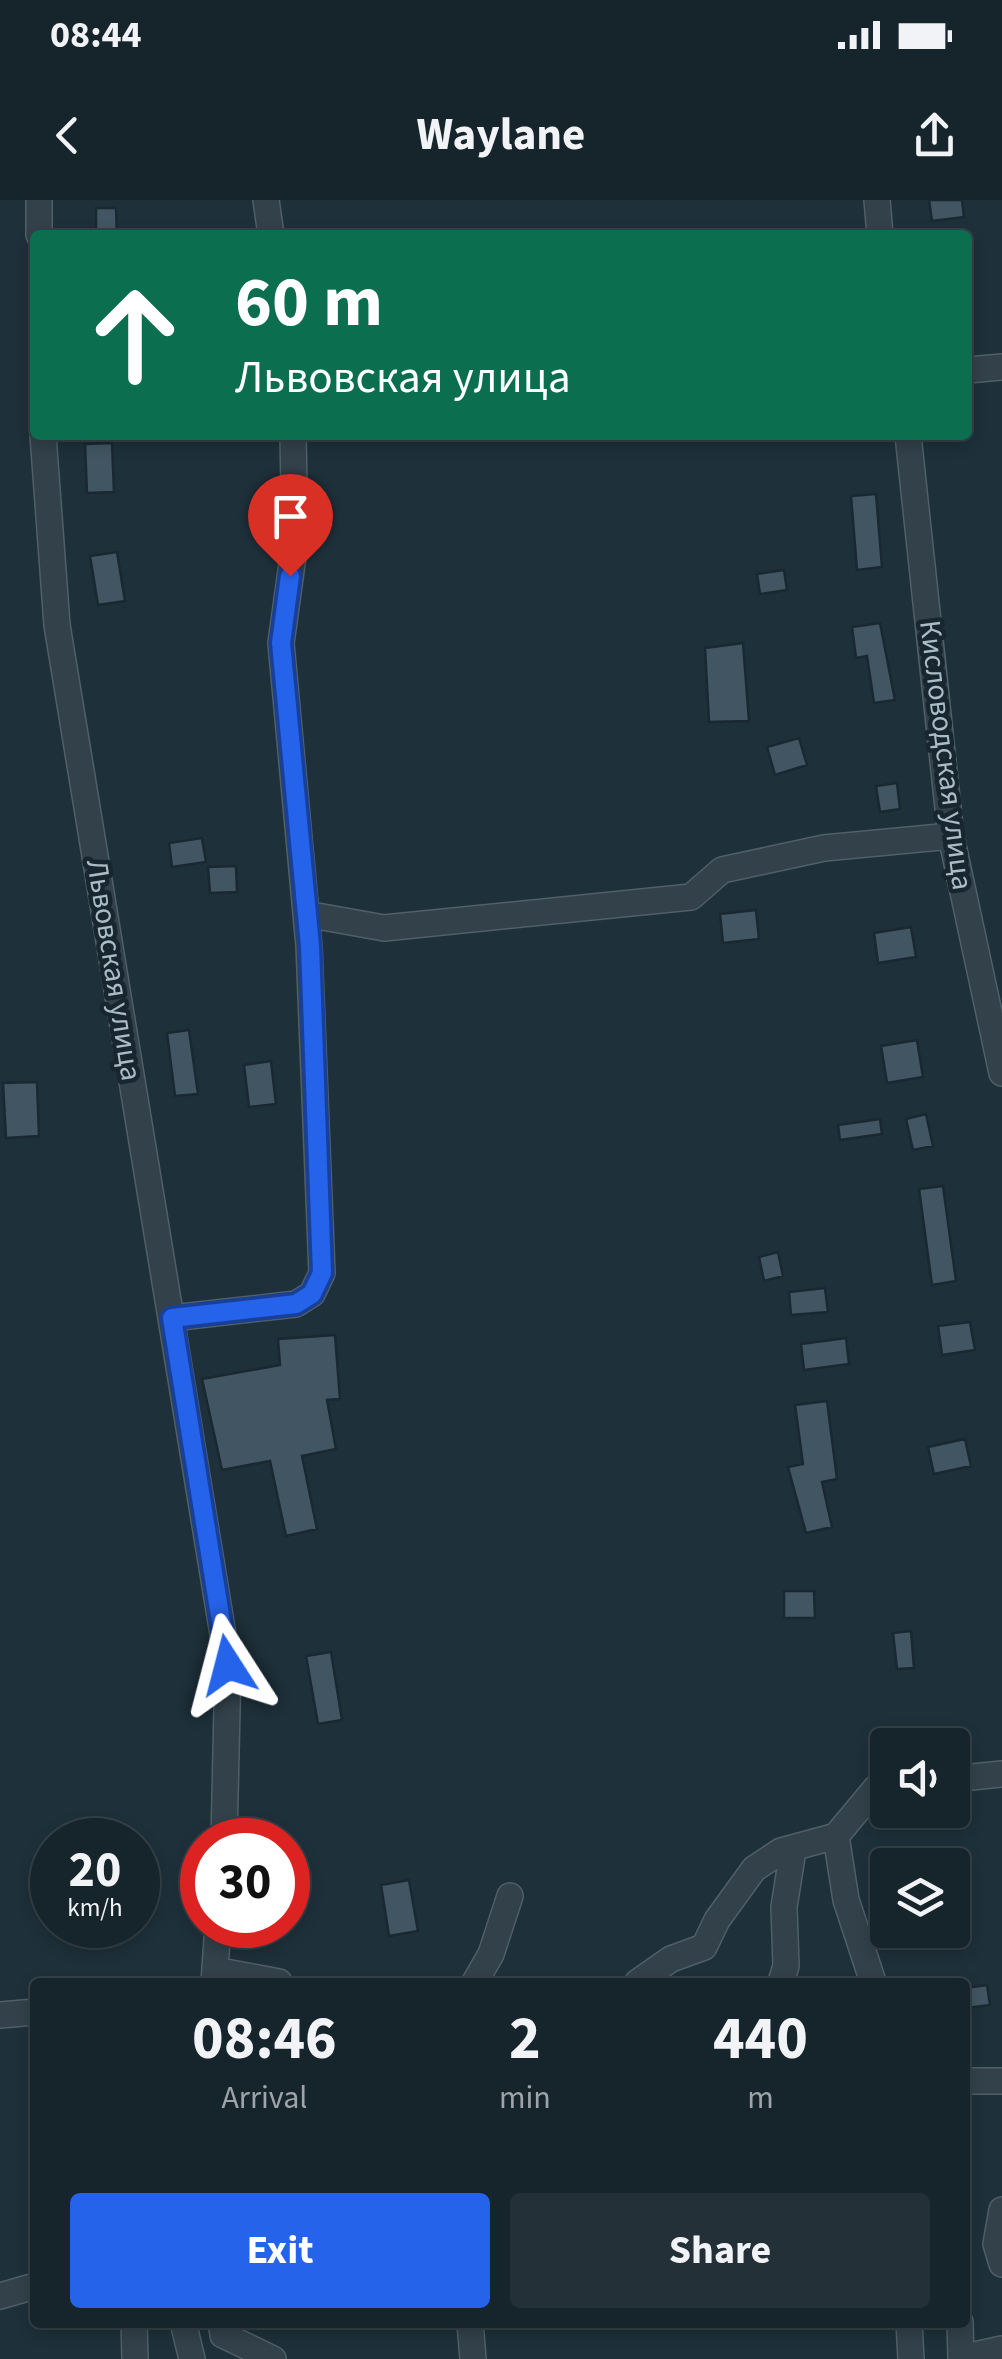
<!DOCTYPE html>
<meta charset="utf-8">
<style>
:root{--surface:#16242c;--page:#233038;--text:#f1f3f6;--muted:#9ea4a9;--line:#354148;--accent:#2563eb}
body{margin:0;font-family:"Source Sans 3",sans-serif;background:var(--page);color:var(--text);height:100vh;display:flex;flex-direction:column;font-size:38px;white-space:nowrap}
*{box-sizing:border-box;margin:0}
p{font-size:32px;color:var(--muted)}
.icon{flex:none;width:55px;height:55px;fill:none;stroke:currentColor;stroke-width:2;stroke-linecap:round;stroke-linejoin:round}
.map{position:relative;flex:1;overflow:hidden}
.side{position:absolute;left:30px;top:1778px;width:940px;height:350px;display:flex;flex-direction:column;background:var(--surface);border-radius:10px;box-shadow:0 5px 15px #0003,0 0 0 2px var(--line)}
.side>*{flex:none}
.hud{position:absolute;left:30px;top:30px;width:942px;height:210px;border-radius:10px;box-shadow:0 5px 15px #0003,0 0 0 2px var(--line);background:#0b6e4f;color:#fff;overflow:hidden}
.tools{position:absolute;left:870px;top:1528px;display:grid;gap:20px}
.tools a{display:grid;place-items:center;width:100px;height:100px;border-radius:10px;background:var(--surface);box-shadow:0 5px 15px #0003,0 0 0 2px var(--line);font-size:50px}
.speed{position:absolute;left:30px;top:1618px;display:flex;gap:20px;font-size:50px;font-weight:700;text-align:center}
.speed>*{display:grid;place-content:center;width:130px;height:130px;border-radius:50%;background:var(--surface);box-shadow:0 5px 15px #0003,0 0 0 2px var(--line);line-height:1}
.speed small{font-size:25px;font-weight:400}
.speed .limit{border:15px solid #d22;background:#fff;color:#111}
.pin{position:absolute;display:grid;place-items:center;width:85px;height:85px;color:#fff;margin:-102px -42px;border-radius:50% 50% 50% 0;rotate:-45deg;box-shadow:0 0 10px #0007}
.pin .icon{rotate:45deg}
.me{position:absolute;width:110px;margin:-55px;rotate:351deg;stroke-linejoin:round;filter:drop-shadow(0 0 8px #0008)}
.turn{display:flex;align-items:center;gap:35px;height:210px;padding:0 40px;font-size:45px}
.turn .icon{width:130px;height:130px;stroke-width:2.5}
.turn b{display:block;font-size:70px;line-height:85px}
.eta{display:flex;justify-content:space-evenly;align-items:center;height:170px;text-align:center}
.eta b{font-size:60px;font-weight:700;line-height:70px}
.action{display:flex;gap:20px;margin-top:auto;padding:20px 40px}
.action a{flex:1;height:115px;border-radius:10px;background:var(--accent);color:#fff;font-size:40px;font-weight:700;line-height:115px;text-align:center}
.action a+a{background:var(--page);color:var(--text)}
.status{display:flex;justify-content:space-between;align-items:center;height:70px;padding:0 50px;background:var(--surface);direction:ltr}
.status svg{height:28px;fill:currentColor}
header{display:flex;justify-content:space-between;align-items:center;height:130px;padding:0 40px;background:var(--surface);font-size:45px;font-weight:700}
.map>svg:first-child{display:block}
</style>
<div class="status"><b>08:44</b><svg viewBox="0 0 49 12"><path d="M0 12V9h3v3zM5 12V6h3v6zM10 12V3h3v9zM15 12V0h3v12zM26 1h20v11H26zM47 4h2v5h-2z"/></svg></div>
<header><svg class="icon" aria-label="back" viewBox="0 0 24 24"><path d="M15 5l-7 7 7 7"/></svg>Waylane<svg class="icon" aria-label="share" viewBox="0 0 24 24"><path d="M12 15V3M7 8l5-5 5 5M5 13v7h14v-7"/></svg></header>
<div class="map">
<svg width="1002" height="2159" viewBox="0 0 1002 2159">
<rect width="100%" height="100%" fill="#1e303a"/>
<!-- building -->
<path fill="#415662" stroke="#1a2831" stroke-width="2.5" d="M929,0H962L964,17L932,21Z
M96,8H116L117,35H96Z
M112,243L114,292L87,293L85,244Z
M876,294L882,367L857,370L851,296Z
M117,352L125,401L98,405L90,356Z
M784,370L787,390L760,394L757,374Z
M880,423L895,500L874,503L867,456L856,458L852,427Z
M743,443L749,521L709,522L705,448Z
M799,538L807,565L775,575L767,547Z
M897,583L900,609L880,612L876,586Z
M202,638L206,662L172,667L169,643Z
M236,666L237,692L210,693L208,667Z
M756,710L759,739L723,743L720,714Z
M911,727L916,757L878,763L874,733Z
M189,830L198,894L175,896L167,833Z
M917,840L923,877L887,883L881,846Z
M271,861L276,904L249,907L244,865Z
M37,882L39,936L6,938L3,883Z
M926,914L933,946L913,950L906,919Z
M880,919L882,934L840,940L838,925Z
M943,986L956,1081L932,1085L919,989Z
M778,1052L783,1076L764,1081L759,1057Z
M825,1088L828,1112L791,1115L789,1092Z
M970,1122L975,1150L942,1155L938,1126Z
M335,1135L340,1199L327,1200L336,1249L302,1256L317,1329L286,1336L270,1261L222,1270L202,1179L280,1165L278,1139Z
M846,1138L849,1164L804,1170L801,1144Z
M827,1201L837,1279L822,1282L832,1327L806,1333L788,1267L803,1264L795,1205Z
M965,1239L971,1266L934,1274L928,1247Z
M784,1391H814L815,1418H784Z
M911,1431L914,1468L897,1469L893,1433Z
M331,1452L342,1520L318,1524L306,1456Z
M409,1680L418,1731L389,1736L381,1685Z
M987,1785L990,1805L967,1808L965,1788Z"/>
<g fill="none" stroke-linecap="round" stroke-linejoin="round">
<defs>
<path id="minor" d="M39,0V35
M266,0L271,35
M877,0L880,35
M968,170L1002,167
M43,235L57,425L228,1465L224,1640
M908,235L951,636L1002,873
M306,714L384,728L691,697L722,670L824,648L951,636
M172,1118L296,1104L312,1094L322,1073L309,746L281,443L295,342L293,235
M952,1579L1002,1574
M836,1636L846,1700L873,1782
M215,1770L279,1782
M214,1782L218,1725
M475,1782L491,1754L510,1696
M638,1782L671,1759L704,1747L717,1720L754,1669L781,1651L836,1636L876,1588L888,1586
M781,1782L786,1766L784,1707L793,1650
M0,1815L35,1812
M965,1881H1002
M1002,2010L996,2044L1002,2064
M0,2096L35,2086
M134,2122L135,2159
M183,2122L192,2159
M221,2122L223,2135L273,2159
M470,2122L473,2159
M909,2122L911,2159
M960,2122L961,2159
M961,2158L1002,2149"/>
</defs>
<!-- minor casing -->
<use href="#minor" stroke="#505f68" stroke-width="28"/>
<!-- minor -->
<use href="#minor" stroke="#32414a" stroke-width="25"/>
</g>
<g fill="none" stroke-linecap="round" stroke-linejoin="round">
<defs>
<path id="route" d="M228,1465L172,1118L296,1104L312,1094L322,1073L310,746L281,443L290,376"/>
</defs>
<!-- route casing -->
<use href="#route" stroke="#184099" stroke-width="25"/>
<!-- route -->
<use href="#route" stroke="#2563eb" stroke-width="18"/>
</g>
<g text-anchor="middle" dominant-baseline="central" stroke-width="9" stroke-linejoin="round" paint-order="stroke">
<!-- street labels -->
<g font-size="30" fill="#acbcc7" stroke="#18262f">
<text transform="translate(946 555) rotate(83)">Кисловодская улица</text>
<text transform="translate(114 770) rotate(81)">Львовская улица</text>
</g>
</g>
</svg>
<div class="tools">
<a><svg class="icon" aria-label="sound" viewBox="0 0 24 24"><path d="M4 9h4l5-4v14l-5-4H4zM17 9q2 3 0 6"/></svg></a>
<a><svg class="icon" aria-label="layers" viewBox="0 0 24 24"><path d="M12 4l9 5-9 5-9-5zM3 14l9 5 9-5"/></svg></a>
</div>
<div class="speed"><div>20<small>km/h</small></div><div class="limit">30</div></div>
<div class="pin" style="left:290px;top:376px;background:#d93025"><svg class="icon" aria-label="arrive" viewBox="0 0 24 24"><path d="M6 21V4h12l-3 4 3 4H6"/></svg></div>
<svg class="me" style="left:228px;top:1465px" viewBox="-20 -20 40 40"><path d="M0-17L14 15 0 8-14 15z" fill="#2563eb" stroke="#fff" stroke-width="4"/></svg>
<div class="hud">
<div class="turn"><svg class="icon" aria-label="ahead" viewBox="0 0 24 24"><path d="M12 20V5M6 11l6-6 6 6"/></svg><div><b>60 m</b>Львовская улица</div></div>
</div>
<section class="side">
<div class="eta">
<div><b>08:46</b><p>Arrival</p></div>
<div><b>2</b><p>min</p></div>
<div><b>440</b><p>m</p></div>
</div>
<div class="action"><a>Exit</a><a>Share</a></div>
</section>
</div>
